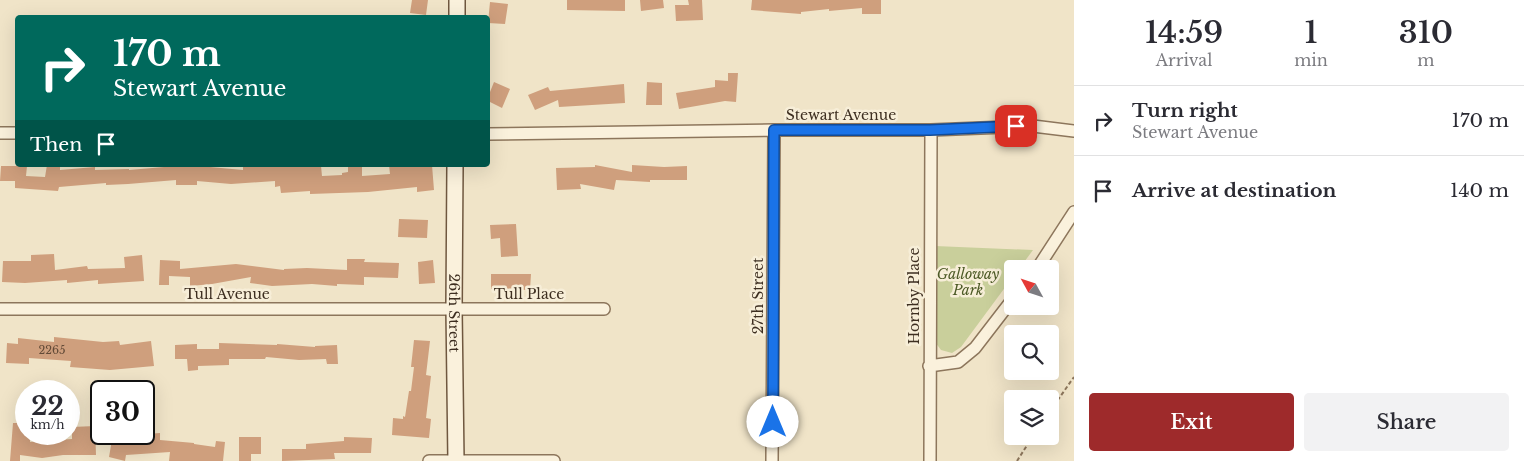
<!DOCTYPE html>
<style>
:root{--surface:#fff;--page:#f2f2f3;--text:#2b2b33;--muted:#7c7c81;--line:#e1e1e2;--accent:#9e2a2b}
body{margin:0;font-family:"Libre Baskerville",serif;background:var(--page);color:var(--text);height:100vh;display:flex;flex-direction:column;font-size:19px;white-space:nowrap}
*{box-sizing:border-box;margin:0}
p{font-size:16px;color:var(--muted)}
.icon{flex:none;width:28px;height:28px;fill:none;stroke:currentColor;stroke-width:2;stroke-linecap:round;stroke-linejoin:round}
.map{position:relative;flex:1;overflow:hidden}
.side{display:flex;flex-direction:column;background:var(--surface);width:450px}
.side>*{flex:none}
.banner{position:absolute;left:15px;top:15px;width:475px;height:152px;border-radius:5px;box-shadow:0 5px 20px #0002;background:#00695c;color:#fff;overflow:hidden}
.needle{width:32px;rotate:310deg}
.controls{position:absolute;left:1004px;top:260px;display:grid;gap:10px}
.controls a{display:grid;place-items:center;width:55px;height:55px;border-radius:5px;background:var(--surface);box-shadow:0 5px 20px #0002;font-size:25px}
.speed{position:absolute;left:15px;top:380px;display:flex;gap:10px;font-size:25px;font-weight:700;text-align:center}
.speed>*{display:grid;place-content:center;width:65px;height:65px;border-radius:50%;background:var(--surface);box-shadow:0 5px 20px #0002;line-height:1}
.speed small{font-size:12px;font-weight:400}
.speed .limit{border:2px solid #111;border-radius:8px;background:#fff;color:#111}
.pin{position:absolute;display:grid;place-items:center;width:42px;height:42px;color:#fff;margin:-21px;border-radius:10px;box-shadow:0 2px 8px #0006}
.me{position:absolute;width:55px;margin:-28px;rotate:0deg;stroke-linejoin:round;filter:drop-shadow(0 0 4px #0008)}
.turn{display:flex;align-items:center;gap:18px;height:105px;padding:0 15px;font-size:22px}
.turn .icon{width:65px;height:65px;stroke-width:2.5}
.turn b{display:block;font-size:35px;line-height:42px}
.then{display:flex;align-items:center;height:48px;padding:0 15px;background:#0003;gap:10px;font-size:19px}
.eta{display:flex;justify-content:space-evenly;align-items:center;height:85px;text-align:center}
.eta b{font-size:30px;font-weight:600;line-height:35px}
.button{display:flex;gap:10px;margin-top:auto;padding:10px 15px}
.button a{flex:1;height:58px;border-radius:5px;background:var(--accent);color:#fff;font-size:20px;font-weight:600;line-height:58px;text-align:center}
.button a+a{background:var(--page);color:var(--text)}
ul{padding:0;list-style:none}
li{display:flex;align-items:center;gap:15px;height:70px;padding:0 15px;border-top:1px solid var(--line)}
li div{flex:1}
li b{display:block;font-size:19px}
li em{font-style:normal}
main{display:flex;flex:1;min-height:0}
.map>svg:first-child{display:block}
</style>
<main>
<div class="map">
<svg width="1074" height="461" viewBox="0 0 1074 461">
<rect width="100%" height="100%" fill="#f0e4c8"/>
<!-- green -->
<path fill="#c9cf9b" d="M935,246L1033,250L1019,269H1012V278L961,347L952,353L941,350L935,342Z"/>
<!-- building -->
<path fill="#cf9f7d" d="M412,0H428L426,15L410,13Z
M567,0H625V11L567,10Z
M640,0H663L664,8L641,11Z
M688,0H702L703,20L676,21L675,5H689Z
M752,0H881V14H862V8L829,11V9L801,12V14L751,10Z
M490,2L508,4L505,24L488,23Z
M728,73H738L736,102L725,101L679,109L676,93L715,87V80L728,81Z
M494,82L510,89L502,108L488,101V97Z
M647,82L662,83V105H646Z
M624,84L625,103L559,107L558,100L535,110L528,95L548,87L550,91Z
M47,165L60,166V170L95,167V170L129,169V170L164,167H210L243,170V167L321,166L322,176L342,175V173L348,172V166L362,165V176L390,174L389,165H432L434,190L417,192V187L368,192L310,194V191L281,193L280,186L275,187V181L231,184L197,181V185H176V180L128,184L106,185V183L59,187L58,191L15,188V181H0L1,166H27L26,176L45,177Z
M595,165L632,172V165L664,167L687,166V180H650V182L616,180L614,190L580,184L581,189L557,190L556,168L595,167Z
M399,219L428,220L427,238L398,237Z
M516,224L518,256L501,257L500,238L491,239L490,225Z
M54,254L55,270L87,266L88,269L125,268L124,257L142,255L144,281L98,284V280L67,283V280L25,283L2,282L3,261H31V255Z
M347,259H365L364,262L399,263L398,278L364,277V285L337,284V286L312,284L272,286L250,283L251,277L212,284L190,286V277L169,276V285H159L160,260L180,261V269L236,264L284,270V269L307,268L347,270Z
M433,260L435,283L419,284L418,262Z
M491,274H531L530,290L491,289Z
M54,337L103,342L119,341L120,345L151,341L154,366L110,370L70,367L71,361L29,358V364L6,363L7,343L18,344V338L54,342Z
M414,340L430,341L426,375L431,376L426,418L431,419L429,438L392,435L393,418L403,419V416L405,417L409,391H411L414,367H411Z
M219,343L277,345V344L315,347V346L337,345L338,364H327L326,359L299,360L266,357L265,359H229V365L198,366V370L188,371L187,359H175V345L197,344V349H219Z
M13,423H26V434H30V442L72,439V427L95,426L96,455H63L42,458L20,455V461H10Z
M160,433V440L194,443V444L215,447L216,441L225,442L223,461H169L170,452L126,455L125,461L109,457L113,434L132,435Z
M239,437H261V454H251V461H239Z
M344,437L372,438L371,453H334L335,459L282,461V449H306V444L344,441Z"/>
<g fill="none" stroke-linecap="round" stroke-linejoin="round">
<defs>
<path id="street" d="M0,133H18
M488,134L774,130H931L1033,126L1074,131
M1037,269L1074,212
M0,309H604
M929,366L958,362L975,348L1012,300
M429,461H554
M772,461L774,130
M930,461L931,130"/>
<g id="secondary">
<path d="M457,18V0"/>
<path id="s1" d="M455,165L454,309L456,461"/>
</g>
</defs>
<!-- street casing -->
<use href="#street" stroke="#8d765c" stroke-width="14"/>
<!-- secondary casing -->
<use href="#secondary" stroke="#6f573f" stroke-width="18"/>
<!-- path -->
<path stroke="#8d765c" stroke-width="2" stroke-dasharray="4 2.5" stroke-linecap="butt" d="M1050,411L1074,377
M1017,461L1033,436"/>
<!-- street -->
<use href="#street" stroke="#faf1dc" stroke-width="11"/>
<!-- secondary -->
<use href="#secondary" stroke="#faf1dc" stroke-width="15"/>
</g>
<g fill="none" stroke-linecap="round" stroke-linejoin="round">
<defs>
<path id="route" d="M773,422L774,130H930L1016,126"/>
</defs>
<!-- route casing -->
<use href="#route" stroke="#114b97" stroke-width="12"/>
<!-- route -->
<use href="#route" stroke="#1a73e8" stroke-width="9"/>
</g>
<g text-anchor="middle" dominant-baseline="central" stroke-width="5" stroke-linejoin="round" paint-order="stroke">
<!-- number labels -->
<g font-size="11" fill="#624a37">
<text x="52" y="350">2265</text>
</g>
<!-- street labels -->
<g font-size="14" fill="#3d2e20" stroke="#f7eed8">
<text x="841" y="115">Stewart Avenue</text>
<text x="227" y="294">Tull Avenue</text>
<text x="529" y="294">Tull Place</text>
<text transform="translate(758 296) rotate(-90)">27th Street</text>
<text transform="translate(914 296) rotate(-90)">Hornby Place</text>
<text stroke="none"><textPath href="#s1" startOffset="148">26th Street</textPath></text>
</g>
<!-- park labels -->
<g font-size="14" font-style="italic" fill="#4d5a26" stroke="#f7eed8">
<text x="968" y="274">Galloway<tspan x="968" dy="16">Park</tspan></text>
</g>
</g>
</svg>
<div class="controls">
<a><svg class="needle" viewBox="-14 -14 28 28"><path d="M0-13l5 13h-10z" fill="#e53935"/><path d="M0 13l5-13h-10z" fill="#7c7c81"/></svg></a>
<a><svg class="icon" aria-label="search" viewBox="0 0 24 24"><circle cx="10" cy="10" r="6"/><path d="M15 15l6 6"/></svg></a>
<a><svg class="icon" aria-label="layers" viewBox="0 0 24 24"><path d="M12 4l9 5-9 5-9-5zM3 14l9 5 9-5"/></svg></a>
</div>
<div class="speed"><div>22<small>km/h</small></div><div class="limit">30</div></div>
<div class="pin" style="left:1016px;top:126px;background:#d93025"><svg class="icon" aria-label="arrive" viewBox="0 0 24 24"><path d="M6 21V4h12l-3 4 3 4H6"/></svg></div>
<svg class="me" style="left:773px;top:422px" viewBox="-20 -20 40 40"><circle r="19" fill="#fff"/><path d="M0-13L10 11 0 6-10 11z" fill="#1a73e8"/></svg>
<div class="banner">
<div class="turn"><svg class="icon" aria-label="right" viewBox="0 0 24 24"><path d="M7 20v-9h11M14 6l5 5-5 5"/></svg><div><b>170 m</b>Stewart Avenue</div></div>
<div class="then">Then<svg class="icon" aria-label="arrive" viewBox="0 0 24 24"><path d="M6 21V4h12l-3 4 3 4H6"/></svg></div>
</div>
</div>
<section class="side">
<div class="eta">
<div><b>14:59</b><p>Arrival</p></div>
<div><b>1</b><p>min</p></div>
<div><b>310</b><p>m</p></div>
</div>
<ul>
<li><svg class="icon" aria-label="right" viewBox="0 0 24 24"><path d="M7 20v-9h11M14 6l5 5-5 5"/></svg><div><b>Turn right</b><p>Stewart Avenue</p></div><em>170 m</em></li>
<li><svg class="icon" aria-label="arrive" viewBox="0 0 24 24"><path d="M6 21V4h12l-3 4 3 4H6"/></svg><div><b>Arrive at destination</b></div><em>140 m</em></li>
</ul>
<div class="button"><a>Exit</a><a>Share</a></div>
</section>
</main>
